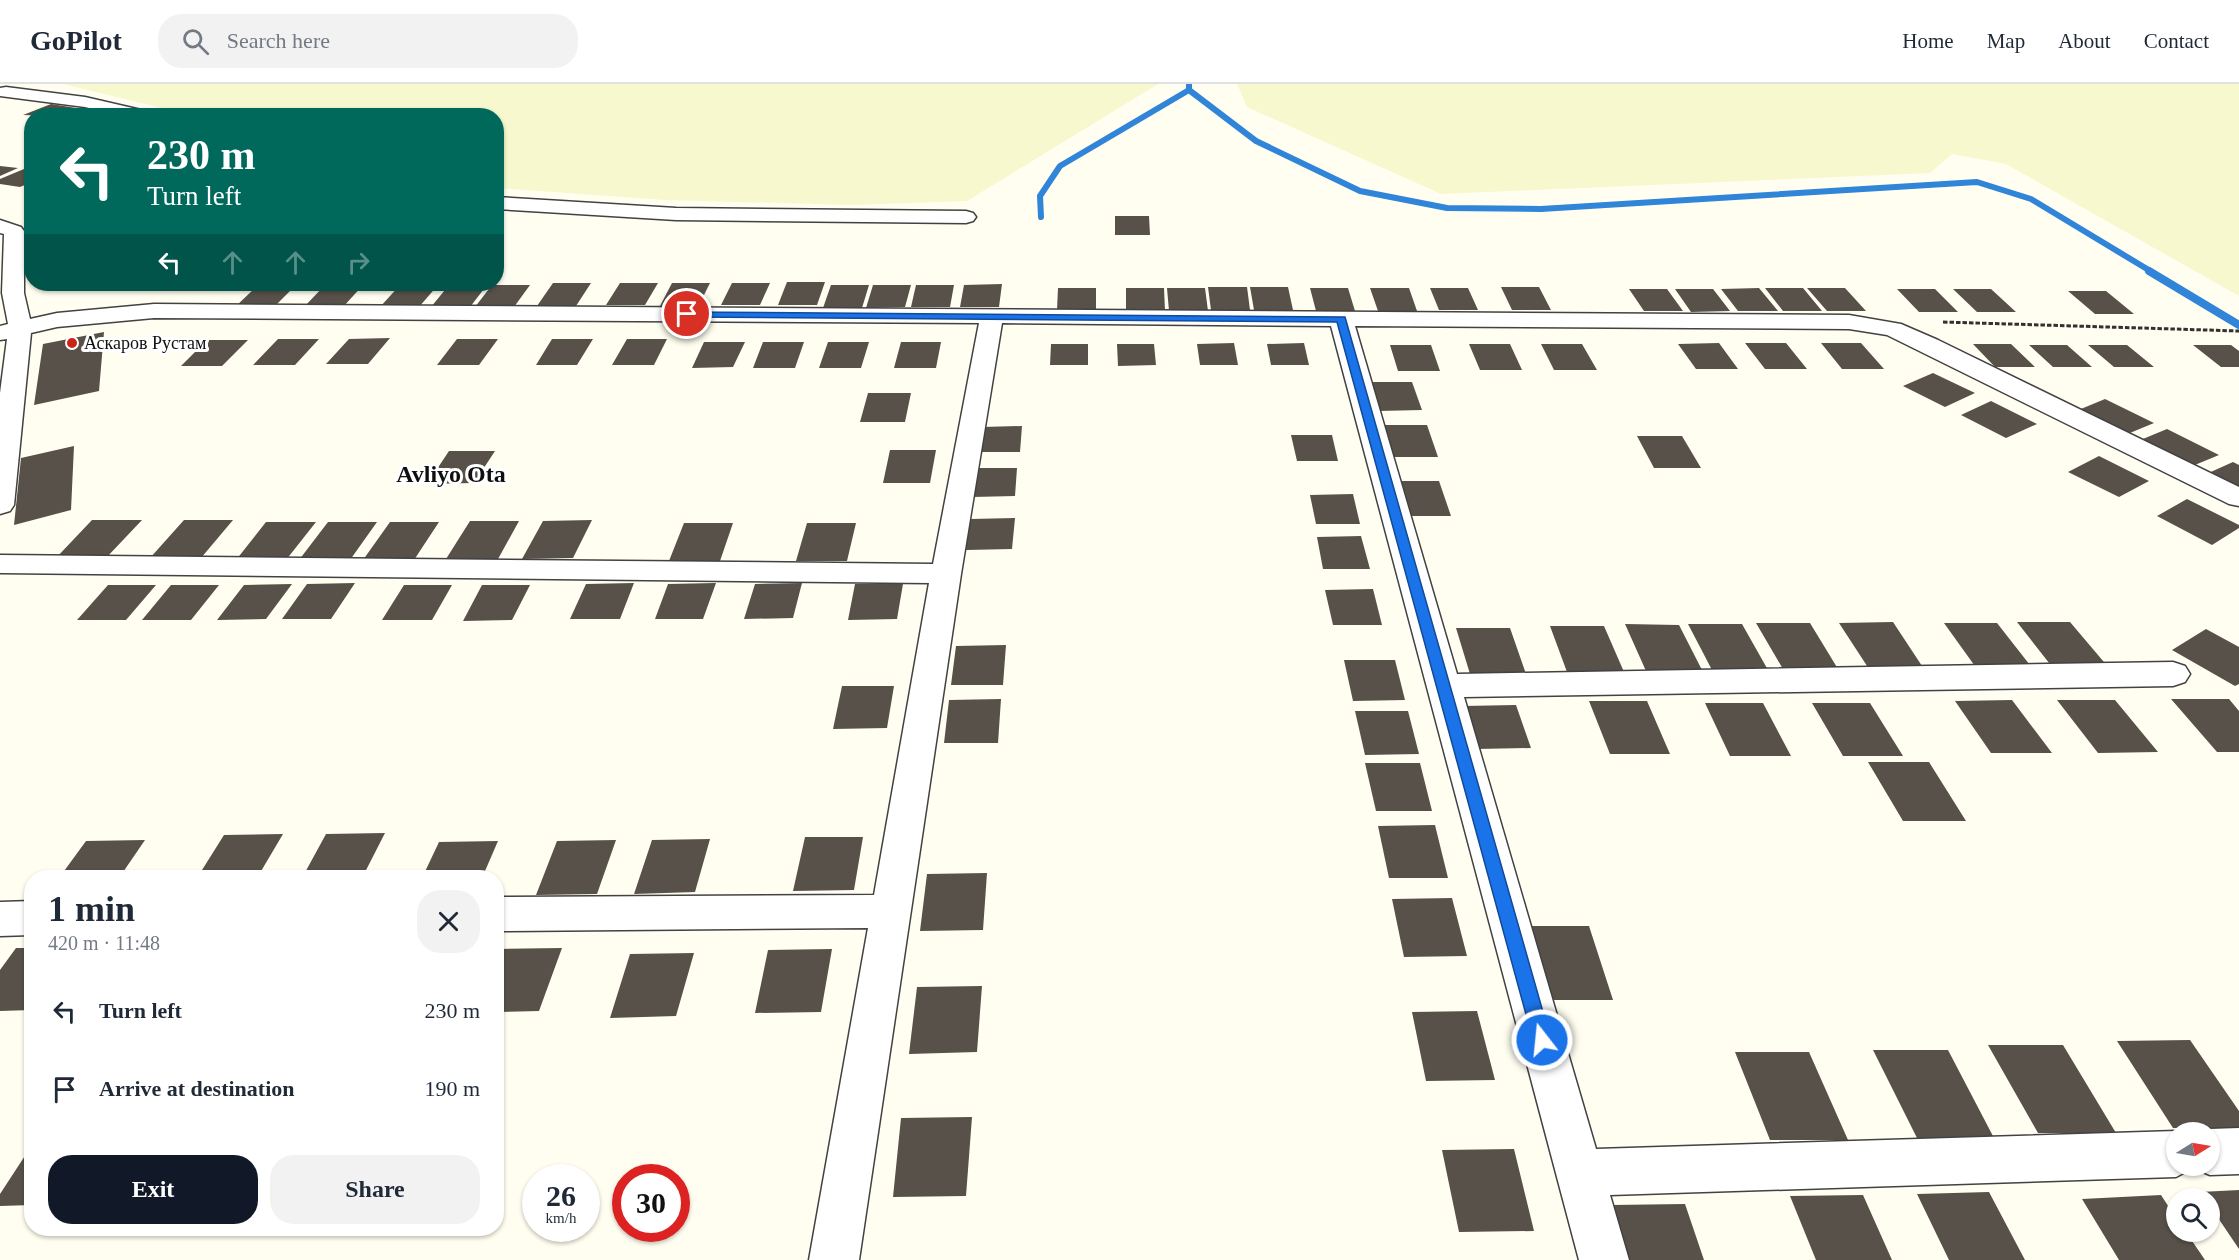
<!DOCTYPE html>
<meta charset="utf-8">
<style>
:root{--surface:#fff;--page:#f2f2f3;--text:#1f2937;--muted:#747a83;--line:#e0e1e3;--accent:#111827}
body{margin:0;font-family:Georgia,serif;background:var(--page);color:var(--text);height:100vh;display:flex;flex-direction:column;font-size:22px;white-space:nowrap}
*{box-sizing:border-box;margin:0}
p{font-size:20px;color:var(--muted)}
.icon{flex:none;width:33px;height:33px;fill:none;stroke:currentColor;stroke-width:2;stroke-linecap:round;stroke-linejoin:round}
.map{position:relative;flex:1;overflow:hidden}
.panel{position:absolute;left:24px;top:786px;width:480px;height:366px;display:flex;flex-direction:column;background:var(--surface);border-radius:24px;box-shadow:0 2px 4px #0004}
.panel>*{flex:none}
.hud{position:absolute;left:24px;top:24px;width:480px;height:183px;border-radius:24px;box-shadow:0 2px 4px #0004;background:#00695c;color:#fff;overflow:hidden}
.needle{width:39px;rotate:79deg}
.buttons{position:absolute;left:2166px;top:1038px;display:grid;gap:12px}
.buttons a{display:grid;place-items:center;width:54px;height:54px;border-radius:50%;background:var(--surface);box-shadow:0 2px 4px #0004;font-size:30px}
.speed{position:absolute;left:522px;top:1080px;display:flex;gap:12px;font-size:30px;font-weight:700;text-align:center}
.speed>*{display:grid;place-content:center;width:78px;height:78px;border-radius:50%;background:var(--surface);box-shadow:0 2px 4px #0004;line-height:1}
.speed small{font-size:15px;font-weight:400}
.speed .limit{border:9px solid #d22;background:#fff;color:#111}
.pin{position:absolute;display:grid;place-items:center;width:51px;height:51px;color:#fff;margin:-26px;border:3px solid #fff;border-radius:50%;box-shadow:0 2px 6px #0007}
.me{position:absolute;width:66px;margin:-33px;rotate:344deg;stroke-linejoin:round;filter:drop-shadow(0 0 4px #0008)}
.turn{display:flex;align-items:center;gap:21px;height:126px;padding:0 24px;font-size:27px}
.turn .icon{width:78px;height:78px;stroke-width:2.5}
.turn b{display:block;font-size:42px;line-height:51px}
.lanes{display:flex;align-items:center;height:57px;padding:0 24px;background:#0003;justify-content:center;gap:30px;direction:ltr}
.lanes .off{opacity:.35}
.round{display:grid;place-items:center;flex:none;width:63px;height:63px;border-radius:24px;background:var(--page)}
.summary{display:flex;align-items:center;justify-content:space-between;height:102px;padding:0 24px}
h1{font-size:36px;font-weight:700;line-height:45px}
.button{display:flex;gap:12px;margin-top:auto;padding:12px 24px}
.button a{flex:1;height:69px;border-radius:24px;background:var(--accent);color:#fff;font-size:24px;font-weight:700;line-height:69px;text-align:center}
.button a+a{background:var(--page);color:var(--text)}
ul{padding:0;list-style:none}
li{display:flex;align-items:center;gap:18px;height:78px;padding:0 24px}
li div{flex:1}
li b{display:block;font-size:22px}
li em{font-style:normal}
header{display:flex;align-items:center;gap:36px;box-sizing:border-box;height:84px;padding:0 30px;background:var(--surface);border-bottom:2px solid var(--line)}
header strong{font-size:28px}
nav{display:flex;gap:33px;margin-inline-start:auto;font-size:21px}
.search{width:420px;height:54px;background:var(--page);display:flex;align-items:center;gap:15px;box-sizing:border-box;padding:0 21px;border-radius:24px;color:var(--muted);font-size:22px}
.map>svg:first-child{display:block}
</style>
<header>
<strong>GoPilot</strong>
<div class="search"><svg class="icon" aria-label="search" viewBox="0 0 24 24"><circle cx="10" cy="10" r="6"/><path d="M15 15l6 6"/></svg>Search here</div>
<nav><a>Home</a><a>Map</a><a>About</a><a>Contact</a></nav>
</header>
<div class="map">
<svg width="2239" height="1176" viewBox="0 0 2239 1176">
<rect width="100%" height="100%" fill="#fffef0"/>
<!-- farmland -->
<path fill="#f7f8cd" d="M63,0H1158L967,117L851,121L665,116L497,104L496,32L191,31Z
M1237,0H2239V212L2006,80L1952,70L1930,89L1441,110L1247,23Z"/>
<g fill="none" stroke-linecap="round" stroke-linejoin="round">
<!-- stream-far1 -->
<path stroke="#3085d9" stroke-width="6" d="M1189,0V6L1256,57L1360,107L1447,124L1541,125L1977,98L2031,115L2152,188
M1041,133L1040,112L1060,82L1189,6"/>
<!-- stream -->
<path stroke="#3085d9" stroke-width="8" d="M2149,187L2239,241"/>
</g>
<!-- building -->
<path fill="#58514a" d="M51,20L76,24L57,32L23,31Z
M0,82L18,84L0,92Z
M24,85L32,86V98L20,103L0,100V95Z
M1115,132H1149L1150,151H1115Z
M787,198H825L817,221H778Z
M553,199H591L576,222H537Z
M620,199H658L645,221H606Z
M672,199H710L699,221L660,222Z
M732,199H770L760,221H721Z
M259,200H297L274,223H235Z
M326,200H364L343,223H304Z
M1002,200L999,223H960L964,201Z
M400,201H438L419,223H380Z
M449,201H487L470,223H431Z
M492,201H530L514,223H475Z
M831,201H869L862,224H823Z
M873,201H911L905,223L866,224Z
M916,201H954L950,223H911Z
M1208,203H1247L1250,226H1211Z
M1250,203H1288L1293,226H1254Z
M1501,203H1539L1551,226H1512Z
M1058,204H1096V226H1057Z
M1126,204H1164L1165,227H1126Z
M1167,204H1205L1208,227H1169Z
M1310,204H1348L1355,227H1316Z
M1370,204H1409L1417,227H1378Z
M1430,204H1468L1478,226H1439Z
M1759,204L1778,227H1738L1721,205Z
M1765,204H1803L1822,227H1783Z
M1807,204H1845L1866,227H1827Z
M1629,205H1667L1683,227H1644Z
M1675,205H1713L1730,227L1691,228Z
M1897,205H1935L1958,228H1919Z
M1953,205H1991L2016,228H1977Z
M2068,207H2106L2134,230H2095Z
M104,248L99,307L34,321L43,260Z
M390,254L368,280H326L349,255Z
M278,255H319L295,281H253Z
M457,255H498L479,281H437Z
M552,255H593L577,281H536Z
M627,255H667L654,281H612Z
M207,256H248L222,282H181Z
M704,258H745L733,283L692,284Z
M763,258H804L795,284H753Z
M828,258H869L861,284H819Z
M901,258H941L936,284H894Z
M1234,259L1238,281H1200L1197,260Z
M1304,259L1309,281H1271L1267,260Z
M1719,259L1738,285H1696L1678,260Z
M1745,259H1786L1807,285H1765Z
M1821,259H1861L1884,285H1842Z
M1051,260H1088V281H1050Z
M1117,260H1154L1156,281L1118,282Z
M1469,260H1510L1522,286H1480Z
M1541,260H1582L1597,286H1554Z
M1973,260H2011L2035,283H1995Z
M1390,261H1431L1440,287H1398Z
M2029,261H2067L2092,283H2053Z
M2088,261H2127L2154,283H2114Z
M2193,261H2231L2239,267V283H2221Z
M1933,289L1975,309L1945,323L1903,302Z
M1370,298H1412L1422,326L1378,327Z
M868,309H911L905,338H860Z
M2105,315L2154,339L2125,351L2076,327Z
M1991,317L2037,340L2006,354L1961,331Z
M1383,341H1427L1438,373H1392Z
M1022,342L1020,368H979L982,343Z
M2167,345L2219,371L2190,383L2138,357Z
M1291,351H1332L1338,377H1297Z
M1637,352H1682L1701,384H1654Z
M74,362L71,426L14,441L21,374Z
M890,366H936L930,399H883Z
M449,367H495L474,399L427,400Z
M2099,372L2149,397L2119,413L2068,388Z
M2233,378L2239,381V408L2204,391Z
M975,384H1017L1015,412L972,413Z
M1392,397H1439L1451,432H1402Z
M1353,410L1360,440H1316L1310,411Z
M2187,415L2239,441V444L2212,461L2157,432Z
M1015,434L1012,465L966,466L970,435Z
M92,436H142L106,474L55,475Z
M184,436H233L201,474H150Z
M592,436L573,474L522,475L543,437Z
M470,437H519L498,475H446Z
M266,438H316L286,476H236Z
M328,438H377L350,476H299Z
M390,438H439L414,476H363Z
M684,439H733L720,477H669Z
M807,439H856L847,477H796Z
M1361,452L1370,485H1323L1317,453Z
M355,499L331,535H282L307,500Z
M634,499L620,535H570L586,500Z
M716,499L703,535H655L668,500Z
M802,499L793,534L744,535L755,500Z
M292,500L266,535L217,536L244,501Z
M855,500H903L897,535L848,536Z
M108,501H156L126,536H77Z
M171,501H219L191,536H142Z
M404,501H452L432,536H382Z
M482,501H530L512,536L463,537Z
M1373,505L1382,541H1333L1325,506Z
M1893,538L1924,585H1869L1839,539Z
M2017,538H2070L2109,584H2053Z
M1756,539H1810L1838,585H1783Z
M1944,539H1997L2033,585H1977Z
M1625,540L1679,541L1702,586L1646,587Z
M1688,540H1742L1768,586H1712Z
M1550,542H1604L1624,588H1567Z
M1456,544H1510L1526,590H1470Z
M2206,545L2239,563V600L2235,602L2172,566Z
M1006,561L1003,601H951L956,562Z
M1344,576H1395L1405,616L1353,617Z
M842,602H894L887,644L833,645Z
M1001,615L998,659H944L949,616Z
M2171,615H2229L2239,627V668H2217Z
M2012,616L2052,669H1991L1955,617Z
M2057,616H2115L2158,668L2098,669Z
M1589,617H1647L1670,670H1610Z
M1705,619H1763L1791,672H1730Z
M1812,619H1870L1903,672H1843Z
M1516,621L1531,664L1477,665L1463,622Z
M1355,627H1408L1419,670L1365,671Z
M1868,678H1929L1966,737H1903Z
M1365,679H1420L1432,727H1376Z
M1435,741L1448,794H1389L1378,742Z
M385,749L362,794H302L326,750Z
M283,750L257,794H197L224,751Z
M805,753H863L854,806L793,807Z
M710,755L695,808L634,810L652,756Z
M145,756L119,794H59L86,757Z
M616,756L597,810L536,811L557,757Z
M498,757L482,794H422L439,758Z
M987,789L983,846L920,847L927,790Z
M1452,814L1467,872L1404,873L1392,815Z
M1520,842H1589L1613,916H1541Z
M16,864H32V926L0,927V886Z
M562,864L539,927L496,928V871L499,865Z
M832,865L821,928L755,929L768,866Z
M694,869L676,932L610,934L630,870Z
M982,902L977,968L909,970L917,903Z
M1477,927L1495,996L1426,997L1412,928Z
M2190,956L2239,1027V1044H2173L2117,957Z
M1988,961H2063L2116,1049H2038Z
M1873,966H1948L1994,1054H1917Z
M1735,968H1809L1848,1056H1770Z
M972,1033L966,1112L893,1113L901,1034Z
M32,1061V1121L0,1122V1110Z
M1514,1065L1534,1147L1459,1148L1442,1066Z
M2239,1106V1165L2210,1122V1114H2204L2200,1108Z
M1989,1108L2025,1176H1949L1917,1110Z
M1863,1111L1892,1176H1816L1790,1112Z
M2161,1111L2176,1134V1148H2186L2205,1176H2119L2082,1115Z
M1685,1120L1704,1176H1628L1611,1121Z"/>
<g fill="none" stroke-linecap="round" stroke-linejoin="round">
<defs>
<path id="minor" d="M6,3L85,13L150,28L152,32H120L85,23L0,12V4Z
M496,113L676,124L966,127L973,129L976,133L973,137L966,139L676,136L496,125Z
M0,136L21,143L24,147V209L30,235L57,229L154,220L1849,231L1901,240L1938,256L2239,403V422L2229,420L1887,251L1849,245L1355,242L1457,590L2173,578L2185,582L2190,590L2185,598L2173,602L1464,613L1596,1065L2176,1047L2179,1048H2176V1082H2210V1048H2202L2210,1045L2239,1044V1090L2210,1091L2193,1084L2176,1093L1610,1111L1629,1176H1579L1331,242L1002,239L961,490L859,1176H809L868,844L496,847V813L874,811L929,499L0,489V471L933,480L979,239L154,234L57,243L31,249L14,421L10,427L0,430V309L7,255L0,256V242L8,240L2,209L4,150L0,149Z
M32,817V851L0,852V818Z"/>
</defs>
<!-- minor casing -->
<use href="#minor" stroke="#424242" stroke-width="3"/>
<!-- path -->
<path stroke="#313131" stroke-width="3" stroke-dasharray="4.5 2" stroke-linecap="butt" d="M1943,238L2239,247"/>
<!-- minor -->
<use href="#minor" fill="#fff" fill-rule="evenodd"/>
</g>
<!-- route -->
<path fill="#1a73e8" stroke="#114b97" stroke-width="1.5" d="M683,228L1345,233L1551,956L1548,962L1542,965L1536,962L1533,956L1337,238L687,233L682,230Z"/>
<!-- markers -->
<circle fill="#cc2319" stroke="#fff" stroke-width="2" cx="72" cy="259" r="6"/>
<g text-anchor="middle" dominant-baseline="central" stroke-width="6" stroke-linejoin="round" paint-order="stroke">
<!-- far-poi labels -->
<g font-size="18" fill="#0f0f0f" stroke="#fff" text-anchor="start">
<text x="84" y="259">Аскаров Рустам</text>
</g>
<!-- quarter labels -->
<g font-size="24" font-weight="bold" fill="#0f0f0f" stroke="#fff">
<text x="451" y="390">Avliyo Ota</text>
</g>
</g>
</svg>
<div class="buttons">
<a><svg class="needle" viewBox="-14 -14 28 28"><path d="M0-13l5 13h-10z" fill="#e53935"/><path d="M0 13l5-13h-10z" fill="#747a83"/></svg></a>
<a><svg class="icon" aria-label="search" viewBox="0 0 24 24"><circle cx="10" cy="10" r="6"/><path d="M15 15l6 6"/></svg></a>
</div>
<div class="speed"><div>26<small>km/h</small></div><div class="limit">30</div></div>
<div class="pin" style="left:687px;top:230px;background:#d93025"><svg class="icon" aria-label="arrive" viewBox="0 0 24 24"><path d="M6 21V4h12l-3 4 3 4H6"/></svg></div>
<svg class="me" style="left:1542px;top:956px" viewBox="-20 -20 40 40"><circle r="17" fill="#1a73e8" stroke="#fff" stroke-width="3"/><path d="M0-11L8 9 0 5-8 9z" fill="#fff"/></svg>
<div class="hud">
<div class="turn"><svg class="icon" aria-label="left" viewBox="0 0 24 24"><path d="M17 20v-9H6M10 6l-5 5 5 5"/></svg><div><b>230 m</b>Turn left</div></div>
<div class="lanes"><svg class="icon" aria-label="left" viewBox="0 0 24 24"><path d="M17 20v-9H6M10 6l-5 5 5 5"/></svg><svg class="icon off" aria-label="ahead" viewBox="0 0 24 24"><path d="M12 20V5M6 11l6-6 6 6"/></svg><svg class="icon off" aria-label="ahead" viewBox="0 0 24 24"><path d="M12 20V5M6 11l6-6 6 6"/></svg><svg class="icon off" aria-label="right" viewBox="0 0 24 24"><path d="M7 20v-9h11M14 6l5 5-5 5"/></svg></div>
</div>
<section class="panel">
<div class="summary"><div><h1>1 min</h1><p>420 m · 11:48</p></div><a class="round"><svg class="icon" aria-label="close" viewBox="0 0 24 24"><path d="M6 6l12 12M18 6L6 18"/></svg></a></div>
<ul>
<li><svg class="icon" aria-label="left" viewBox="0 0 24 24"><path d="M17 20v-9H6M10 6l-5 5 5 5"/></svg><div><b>Turn left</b></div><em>230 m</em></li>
<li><svg class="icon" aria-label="arrive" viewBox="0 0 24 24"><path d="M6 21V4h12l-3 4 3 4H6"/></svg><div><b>Arrive at destination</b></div><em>190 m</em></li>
</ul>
<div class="button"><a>Exit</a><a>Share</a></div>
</section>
</div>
